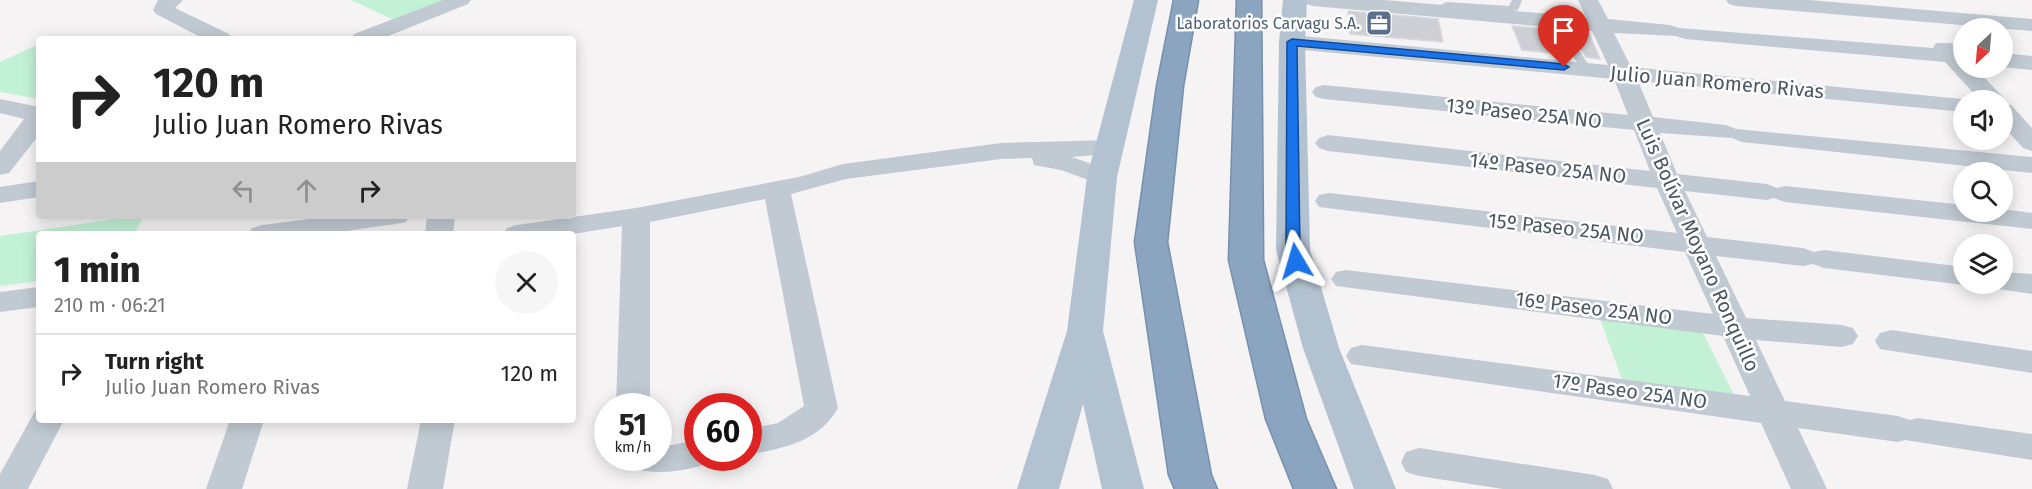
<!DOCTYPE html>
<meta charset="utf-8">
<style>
:root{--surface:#fff;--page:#f6f6f6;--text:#222;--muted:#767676;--line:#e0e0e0}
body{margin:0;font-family:"Fira Sans",sans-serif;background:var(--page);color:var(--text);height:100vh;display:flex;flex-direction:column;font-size:22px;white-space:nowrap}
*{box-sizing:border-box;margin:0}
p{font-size:20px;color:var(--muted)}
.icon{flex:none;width:33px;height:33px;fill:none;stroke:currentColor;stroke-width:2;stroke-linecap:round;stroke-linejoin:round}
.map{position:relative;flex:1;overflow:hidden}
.side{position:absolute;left:36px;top:231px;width:540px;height:192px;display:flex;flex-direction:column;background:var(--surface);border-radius:6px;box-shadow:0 3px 15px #0003}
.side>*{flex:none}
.banner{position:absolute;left:36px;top:36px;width:540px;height:183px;border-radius:6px;box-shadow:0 3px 15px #0003;background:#fff;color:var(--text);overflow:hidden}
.needle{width:39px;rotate:206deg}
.fabs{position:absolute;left:1953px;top:18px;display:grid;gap:12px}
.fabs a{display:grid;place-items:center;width:60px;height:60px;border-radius:50%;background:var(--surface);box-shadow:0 3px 15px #0003;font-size:30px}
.speed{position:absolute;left:594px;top:393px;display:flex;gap:12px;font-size:30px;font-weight:700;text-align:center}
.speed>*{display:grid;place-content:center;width:78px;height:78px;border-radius:50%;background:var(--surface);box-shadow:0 3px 15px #0003;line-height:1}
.speed small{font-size:15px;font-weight:400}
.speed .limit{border:9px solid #d22;background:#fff;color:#111}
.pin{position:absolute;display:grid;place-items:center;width:51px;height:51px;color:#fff;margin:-62px -26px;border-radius:50% 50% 50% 0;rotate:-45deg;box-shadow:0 0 6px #0007}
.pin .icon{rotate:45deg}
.me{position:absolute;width:66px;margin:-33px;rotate:353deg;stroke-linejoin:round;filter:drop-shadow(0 0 4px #0008)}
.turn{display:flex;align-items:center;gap:21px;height:126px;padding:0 18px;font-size:27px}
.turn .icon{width:78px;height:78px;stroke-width:2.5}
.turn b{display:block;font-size:42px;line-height:51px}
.lanes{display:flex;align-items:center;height:57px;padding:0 18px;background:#0003;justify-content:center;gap:30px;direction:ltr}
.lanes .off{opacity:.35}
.round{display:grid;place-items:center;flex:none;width:63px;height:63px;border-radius:32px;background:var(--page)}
.head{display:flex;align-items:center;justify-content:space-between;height:102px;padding:0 18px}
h1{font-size:36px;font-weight:800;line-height:45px}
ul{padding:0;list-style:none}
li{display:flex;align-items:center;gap:18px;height:78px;padding:0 18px;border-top:2px solid var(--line)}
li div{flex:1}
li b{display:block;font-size:22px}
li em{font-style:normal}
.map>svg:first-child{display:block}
</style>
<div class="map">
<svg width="2032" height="489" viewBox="0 0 2032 489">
<rect width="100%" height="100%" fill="#f5f3f3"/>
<!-- green -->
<path fill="#c3f1d5" d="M351,0H446L396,21Z
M39,44V99L0,92V62Z
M135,216H144L134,234H39V281L0,286V236Z
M1599,316L1700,327L1736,399L1624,385Z"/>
<!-- building -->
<path fill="#cdcfd5" stroke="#d7d9de" stroke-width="1.5" d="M1348,11L1438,19L1443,42L1350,34Z
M1512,26L1559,30L1557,34L1570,55L1522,50Z
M1583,32L1589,33L1600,59L1586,57L1572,35Z"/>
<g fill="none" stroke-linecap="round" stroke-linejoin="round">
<defs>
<path id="highway" d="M1174,0H1198L1183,86L1167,242L1211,475L1217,489H1175L1169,475L1135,242L1157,86Z
M1237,0H1261L1263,260L1306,419L1336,489H1294L1266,419L1229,260Z"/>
</defs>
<!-- highway casing -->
<use href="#highway" stroke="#7690ad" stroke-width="3"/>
<!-- lane -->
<path fill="#c1cad2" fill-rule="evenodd" d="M1512,0H1522L1518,10L1509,12L1446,8L1441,5L1446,2L1509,6Z
M1570,25H1585L1590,28L1569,34L1591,69L1590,71H1582L1559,33Z"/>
<!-- street -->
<path fill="#c1cad2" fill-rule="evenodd" d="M158,0H183L175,8L229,34L232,39H204L156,14L153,10Z
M443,0H471L468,4L381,39H351L354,34Z
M1303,0H1384L1586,17L1578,0H1598L1608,19L1670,25L1679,28L1933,48L1936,43H1952L1958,50H1964V68H1975L2001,95L2005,100L2003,103L2011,105L2032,128V151L2023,148L2002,125V100H1980L1945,62L1685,39L1676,36L1614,33L1631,67L1973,100H1964V112L1638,81L1653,117L1726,125L1736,129L2032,157V173L1742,142L1732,138L1660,133L1677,174L1767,184L1777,188L1785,186L1964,205V212L2002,209L2032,213V229L1785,202L1774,198L1767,200L1685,191L1707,237L1803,248L1814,252L1824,250L1964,267V284H1971L1964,285L1824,268L1813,264L1803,266L1716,256L1746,318L1842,325L1853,328L1858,336L1853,344L1842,347L1756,340L1785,401L1898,416L1910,420L1917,418L2032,434V460L1905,440L1898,442L1798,428L1827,489H1791L1761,423L1351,364L1346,356L1351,348L1362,345L1750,396L1723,336L1336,286L1331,279L1336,272L1346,270L1713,314L1685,252L1319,207L1315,201L1319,195L1329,193L1677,233L1657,188L1328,151L1319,148L1315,143L1319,138L1328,135L1650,171L1634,130L1324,99L1316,97L1312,92L1316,87L1324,85L1628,115L1614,79L1292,49L1284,47L1281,42L1284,37L1292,35L1608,65L1592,31L1313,6L1306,4Z
M1726,0H1809L2032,19V31L1736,6L1729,4Z
M2002,53L2032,56V70L2002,67Z
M0,99L39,107V135L9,173L0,175V151L24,119L0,113Z
M1110,140L1119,143L1123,148L1119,153L1072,157L1111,171L1115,177L1111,183L1102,185L1061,170L1034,165L1032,158L1001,159L846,179L791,194L838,408C819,442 784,448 748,455V429L778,423L804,406L765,199L650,222V406H616L622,226L573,234H503L507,228L517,225L636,208L799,177L843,164L1001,143Z
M39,181V197L0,203V187Z
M333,216H410L406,222L396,224L325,234H248L252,228L262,225Z
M427,216H455L453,234H425Z
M2002,272L2032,274V294L1991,288L1989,284H2002Z
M39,287V307L0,312V292Z
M1891,330L2032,351V373L1880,349L1875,341L1880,333Z
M39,410V420H64L28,489H0V474L35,411Z
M230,420H264L242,489H206Z
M421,420H455L443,489H407Z
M698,440V458H713L711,463C684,471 659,476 632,468L627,458H658V445H672Z
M1419,448L1595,475L1608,479L1613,489H1503L1419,476L1406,472L1401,462L1406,452Z"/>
<!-- primary -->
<path fill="#b3c2d1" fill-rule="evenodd" d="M1134,0H1158L1117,177L1103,331L1144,489H1102L1083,404L1059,489H1017L1067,331L1087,177Z
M1283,0H1307L1305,42L1310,250L1339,348L1396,489H1354L1303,348L1276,250L1279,42Z"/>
<!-- highway -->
<use href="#highway" fill="#8ba5c1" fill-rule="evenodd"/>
</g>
<!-- route -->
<path fill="#1a73e8" stroke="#114b97" stroke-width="1.5" d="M1292,39L1564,64L1569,67L1564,70L1297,46L1300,250L1303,261L1296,266L1289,261L1286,250L1287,42Z"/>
<!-- icons -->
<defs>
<symbol id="office-square" viewBox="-11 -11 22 22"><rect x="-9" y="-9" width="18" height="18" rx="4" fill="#5c6f8a" stroke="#fff"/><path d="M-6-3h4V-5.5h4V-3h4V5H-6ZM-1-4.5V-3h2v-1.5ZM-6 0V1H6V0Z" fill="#fff"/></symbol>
</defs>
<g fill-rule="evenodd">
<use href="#office-square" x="1364" y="8" width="30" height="30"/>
</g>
<g text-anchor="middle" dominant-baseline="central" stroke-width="5" stroke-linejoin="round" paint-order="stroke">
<!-- far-service labels -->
<g font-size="16" fill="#4e5e75" stroke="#fff" text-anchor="end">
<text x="1360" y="23">Laboratorios Carvagu S.A.</text>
</g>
<!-- street labels -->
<g font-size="20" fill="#4a5661" stroke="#fff">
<text transform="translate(1717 82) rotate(5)">Julio Juan Romero Rivas</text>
<text transform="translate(1524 113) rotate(6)">13º Paseo 25A NO</text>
<text transform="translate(1548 168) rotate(6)">14º Paseo 25A NO</text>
<text transform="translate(1566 228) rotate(6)">15º Paseo 25A NO</text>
<text transform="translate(1698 245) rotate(66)">Luis Bolívar Moyano Ronquillo</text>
<text transform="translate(1594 308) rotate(7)">16º Paseo 25A NO</text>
<text transform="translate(1630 391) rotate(8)">17º Paseo 25A NO</text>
</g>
</g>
</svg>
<div class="fabs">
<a><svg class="needle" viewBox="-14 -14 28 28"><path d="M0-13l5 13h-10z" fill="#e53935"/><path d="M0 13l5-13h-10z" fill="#767676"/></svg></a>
<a><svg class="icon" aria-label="sound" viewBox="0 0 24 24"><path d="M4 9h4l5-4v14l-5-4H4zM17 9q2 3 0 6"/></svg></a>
<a><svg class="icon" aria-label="search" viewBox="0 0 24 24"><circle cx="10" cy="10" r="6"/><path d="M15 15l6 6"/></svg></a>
<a><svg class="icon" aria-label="layers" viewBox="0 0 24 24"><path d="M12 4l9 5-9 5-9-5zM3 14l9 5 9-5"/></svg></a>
</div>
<div class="speed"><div>51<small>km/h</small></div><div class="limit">60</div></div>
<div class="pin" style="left:1564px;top:67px;background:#d93025"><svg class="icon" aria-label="arrive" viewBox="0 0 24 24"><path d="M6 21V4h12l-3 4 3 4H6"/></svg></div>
<svg class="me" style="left:1296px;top:261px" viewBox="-20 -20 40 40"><path d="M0-17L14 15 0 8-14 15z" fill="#1a73e8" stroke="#fff" stroke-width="4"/></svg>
<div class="banner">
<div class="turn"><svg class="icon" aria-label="right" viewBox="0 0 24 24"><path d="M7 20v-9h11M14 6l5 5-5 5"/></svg><div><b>120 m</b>Julio Juan Romero Rivas</div></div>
<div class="lanes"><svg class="icon off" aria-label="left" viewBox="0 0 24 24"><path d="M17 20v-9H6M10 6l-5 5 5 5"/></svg><svg class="icon off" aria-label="ahead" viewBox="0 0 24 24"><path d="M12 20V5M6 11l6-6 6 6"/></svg><svg class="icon" aria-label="right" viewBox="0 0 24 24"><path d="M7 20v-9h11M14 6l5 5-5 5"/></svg></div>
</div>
<section class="side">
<div class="head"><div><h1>1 min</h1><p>210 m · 06:21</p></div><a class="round"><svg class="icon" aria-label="close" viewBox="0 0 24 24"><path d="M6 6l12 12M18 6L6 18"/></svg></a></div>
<ul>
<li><svg class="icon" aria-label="right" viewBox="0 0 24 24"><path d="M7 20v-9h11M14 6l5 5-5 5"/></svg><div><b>Turn right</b><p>Julio Juan Romero Rivas</p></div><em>120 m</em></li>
</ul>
</section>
</div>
